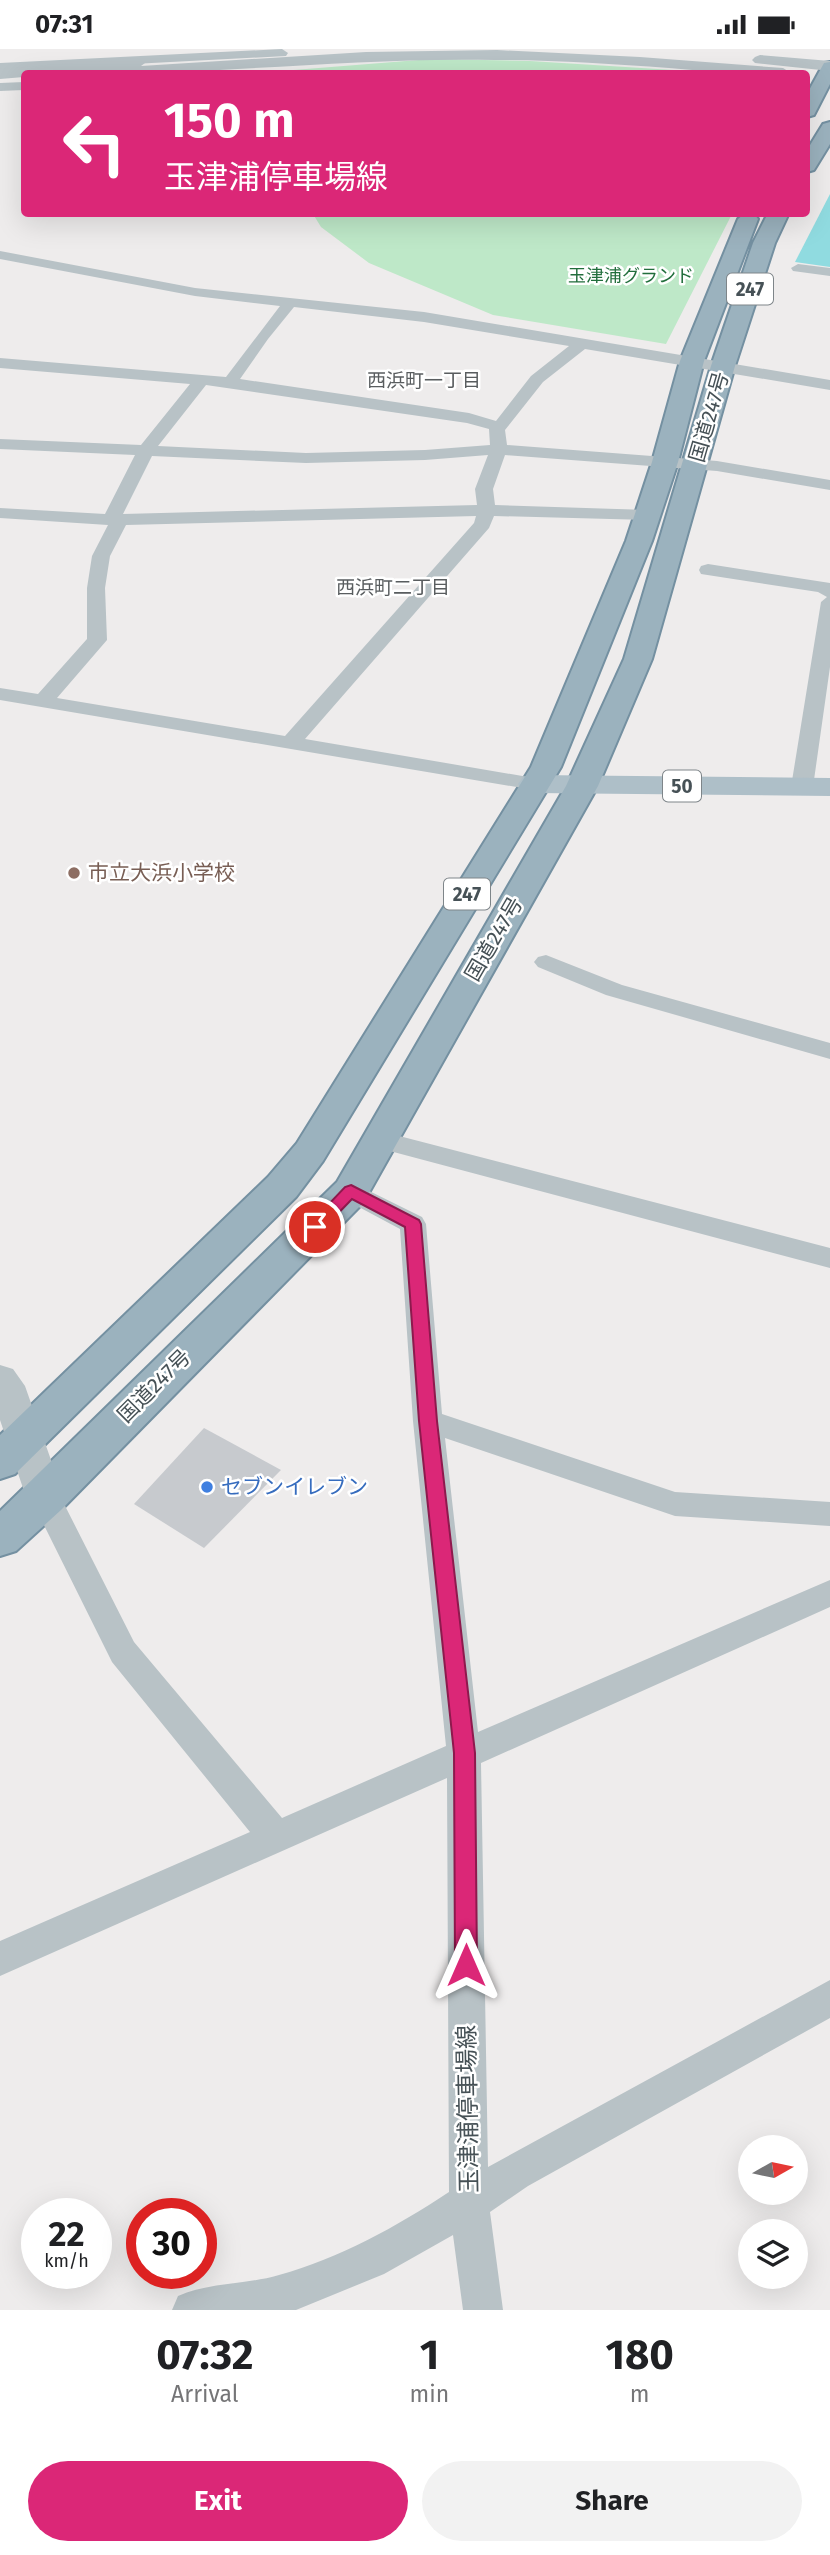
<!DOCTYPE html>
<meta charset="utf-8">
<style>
:root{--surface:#fff;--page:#f2f2f2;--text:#202124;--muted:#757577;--accent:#db2777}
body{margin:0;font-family:"Fira Sans","Noto Sans JP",sans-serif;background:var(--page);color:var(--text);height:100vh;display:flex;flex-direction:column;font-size:26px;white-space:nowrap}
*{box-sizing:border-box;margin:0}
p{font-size:23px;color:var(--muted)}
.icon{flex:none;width:38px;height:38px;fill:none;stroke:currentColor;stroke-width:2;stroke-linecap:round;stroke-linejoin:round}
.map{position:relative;height:2261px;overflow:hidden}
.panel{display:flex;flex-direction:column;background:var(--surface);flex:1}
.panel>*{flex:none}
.hud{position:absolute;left:21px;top:21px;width:789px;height:147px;border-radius:7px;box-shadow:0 7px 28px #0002;background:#db2777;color:#fff;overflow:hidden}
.needle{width:46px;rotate:81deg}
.controls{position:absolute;left:738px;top:2086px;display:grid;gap:14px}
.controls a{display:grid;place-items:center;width:70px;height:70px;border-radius:50%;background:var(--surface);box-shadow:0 7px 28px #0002;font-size:35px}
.speed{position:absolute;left:21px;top:2149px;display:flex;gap:14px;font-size:35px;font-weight:700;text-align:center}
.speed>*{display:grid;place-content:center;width:91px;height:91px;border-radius:50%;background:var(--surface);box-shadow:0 7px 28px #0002;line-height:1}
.speed small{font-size:18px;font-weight:400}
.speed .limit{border:10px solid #d22;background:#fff;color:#111}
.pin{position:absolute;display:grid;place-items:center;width:60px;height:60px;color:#fff;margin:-30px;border:4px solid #fff;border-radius:50%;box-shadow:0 2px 7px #0007}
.me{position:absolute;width:77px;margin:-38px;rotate:0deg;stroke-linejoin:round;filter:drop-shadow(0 0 5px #0008)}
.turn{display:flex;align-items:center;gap:24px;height:147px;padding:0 28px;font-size:32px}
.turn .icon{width:91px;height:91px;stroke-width:2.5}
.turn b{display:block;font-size:49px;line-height:60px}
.eta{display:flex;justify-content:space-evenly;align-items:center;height:119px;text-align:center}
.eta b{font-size:42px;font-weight:700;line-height:49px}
.button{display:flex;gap:14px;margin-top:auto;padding:14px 28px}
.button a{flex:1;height:80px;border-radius:42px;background:var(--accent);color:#fff;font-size:28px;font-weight:700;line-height:80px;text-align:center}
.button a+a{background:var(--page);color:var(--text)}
.status{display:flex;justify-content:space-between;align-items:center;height:49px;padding:0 35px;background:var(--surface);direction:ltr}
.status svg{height:19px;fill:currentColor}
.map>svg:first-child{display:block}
</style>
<div class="status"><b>07:31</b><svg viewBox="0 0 49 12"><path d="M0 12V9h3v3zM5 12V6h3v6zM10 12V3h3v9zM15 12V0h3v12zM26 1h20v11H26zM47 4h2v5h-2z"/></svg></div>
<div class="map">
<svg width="830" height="2261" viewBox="0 0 830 2261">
<rect width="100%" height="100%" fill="#eeecec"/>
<!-- green -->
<path fill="#bee8c8" d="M431,10L530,12L721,24H256Z
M313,165H732L666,295L493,266L369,214L321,178Z"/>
<!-- water -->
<path fill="#90dbe0" d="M830,145V218L795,213Z"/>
<!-- building -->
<path fill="#c7cace" d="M204,1379L281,1421L204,1499L134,1455Z"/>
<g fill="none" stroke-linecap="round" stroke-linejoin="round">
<defs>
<path id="trunk" d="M830,13V35L814,66L807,68V45L824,14Z
M830,73V95L814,121L807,123V101L823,75Z
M745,164L755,166L758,170L704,312L678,413L652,492L561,718L323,1112L296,1148L15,1425L0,1430V1386L268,1128L297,1094L531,718L626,492L652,413L680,312L738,170Z
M768,164H789L775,194L735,317L652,610L598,737L370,1142L365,1152L61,1461L16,1502L0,1507V1462L337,1133L566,737L624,610L711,317L753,194Z"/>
</defs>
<!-- trunk casing -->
<use href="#trunk" stroke="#7490a1" stroke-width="4"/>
<!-- minor -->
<path fill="#b8c2c6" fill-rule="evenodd" d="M282,0L288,4L286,7L0,22V14Z
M24,33V41L0,42V34Z
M0,202L195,239L424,263L830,331V341L585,300L543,333L505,381L507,396L717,412L830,431V441L717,422L505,406L493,440L495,456L648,461L657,466L648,471L494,467L489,479L305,690L534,729L542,730L545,735L542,740L534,741L0,651V639L38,645L87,590V539L92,507L108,476L0,469V459L105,465L135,406L0,400V390L141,396L190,335L0,319V309L226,328L280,257L195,247L0,210ZM294,258L424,273L569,297L531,327L496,372L469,364L240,330L268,290ZM206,336L467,374L489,380L490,396L425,401L306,404L158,397ZM488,406L475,440L477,456L123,465L152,407L306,414L425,411ZM476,467L474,474L285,687L57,649L107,591L105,539L110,507L126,476Z
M798,215L830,219V227L793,222L791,219Z
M708,515L830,534V618L813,738L810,743H794L791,738L821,553L827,548L818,543L701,525L699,521L701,517Z
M546,906L622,936L830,994V1010L606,946L538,918L534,913L538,908Z
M380,1082L830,1199V1219L371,1097L367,1091L371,1085Z
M351,1133L422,1168L426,1175L442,1365L675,1443L830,1453V1477L675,1467L445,1389L478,1683L830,1531V1558L481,1714L488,2118L830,1931V1969L528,2137L490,2163L503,2261H463L453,2186L384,2225L296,2261H172L178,2247C210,2233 245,2236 279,2226C340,2209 396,2178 449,2143L447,1729L0,1927V1892L250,1783L112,1613L30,1448L34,1439L45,1436L56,1439L134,1593L282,1769L446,1697L413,1372L400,1180L342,1149L338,1142L342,1135Z"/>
<!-- tertiary -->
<path fill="#b8c2c6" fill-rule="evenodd" d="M497,1L640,8L783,19L791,24C751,28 709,22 669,19C611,15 553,11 495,11C366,8 238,24 109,24L111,21L24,24V28L0,30V20L137,9L145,14L141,17L366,3Z
M760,6L830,12V22L755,14L752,11L755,8Z
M0,1316L13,1320L25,1337L64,1448L59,1459L45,1463L31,1459L26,1448L0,1371Z"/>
<!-- primary -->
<path fill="#aebfc8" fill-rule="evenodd" d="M534,726L830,729V747L534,744L523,742L518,735L523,728Z"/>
<!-- trunk -->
<use href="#trunk" fill="#9bb2be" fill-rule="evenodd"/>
</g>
<!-- route -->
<path fill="#db2777" stroke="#8e194d" stroke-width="2" d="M351,1136L419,1171L421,1175L437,1372L475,1704L477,1916L474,1924L466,1927L459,1924L455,1916L454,1704L419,1372L405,1178L352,1150L321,1182L315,1183L307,1178L345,1138Z"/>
<!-- markers -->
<circle fill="#8d6e63" stroke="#fff" stroke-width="2.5" cx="74" cy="824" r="7"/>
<circle fill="#3f7fe0" stroke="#fff" stroke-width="2.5" cx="207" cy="1438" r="7"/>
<g text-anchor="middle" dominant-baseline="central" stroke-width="5" stroke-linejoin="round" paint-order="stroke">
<!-- far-park labels -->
<g font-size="18" fill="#216e3c" stroke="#fff">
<text x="631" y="227">玉津浦グランド</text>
</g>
<!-- shield labels -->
<g fill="#fff" stroke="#7e8589" stroke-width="2">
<rect x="727" y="224.5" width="46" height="31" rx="5"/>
<rect x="663" y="721.5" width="38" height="31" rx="5"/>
<rect x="444" y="829.5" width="46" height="31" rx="5"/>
</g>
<g font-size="19" font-weight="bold" fill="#465156">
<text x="750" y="240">247</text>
<text x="682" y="737">50</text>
<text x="467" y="845">247</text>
</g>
<!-- far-neighbourhood labels -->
<g font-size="19" fill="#595d5f" stroke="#fff">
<text x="424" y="331">西浜町一丁目</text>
<text x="393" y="538">西浜町二丁目</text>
</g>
<!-- street labels -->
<g font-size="21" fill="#465156" stroke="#fff">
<text transform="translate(709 368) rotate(-74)">国道247号</text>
<text transform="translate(494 890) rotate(-60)">国道247号</text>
<text transform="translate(154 1337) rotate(-45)">国道247号</text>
</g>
<!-- education labels -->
<g font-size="21" fill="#785e54" stroke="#fff" text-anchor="start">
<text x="88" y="824">市立大浜小学校</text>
</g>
<!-- shop labels -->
<g font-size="21" fill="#366cbe" stroke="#fff" text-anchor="start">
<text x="221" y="1438">セブンイレブン</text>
</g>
<!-- near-street labels -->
<g font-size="24" fill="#465156" stroke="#fff">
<text transform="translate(468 2060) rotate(-91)">玉津浦停車場線</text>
</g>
</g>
</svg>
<div class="controls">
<a><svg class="needle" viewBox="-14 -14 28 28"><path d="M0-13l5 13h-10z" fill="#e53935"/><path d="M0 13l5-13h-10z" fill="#757577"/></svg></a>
<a><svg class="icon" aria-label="layers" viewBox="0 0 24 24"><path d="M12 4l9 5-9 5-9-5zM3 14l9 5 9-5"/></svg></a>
</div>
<div class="speed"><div>22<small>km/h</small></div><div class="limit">30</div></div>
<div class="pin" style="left:315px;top:1178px;background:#d93025"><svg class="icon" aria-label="arrive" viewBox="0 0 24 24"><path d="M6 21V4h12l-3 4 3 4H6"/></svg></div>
<svg class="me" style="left:466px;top:1916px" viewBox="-20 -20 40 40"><path d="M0-17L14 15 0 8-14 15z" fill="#db2777" stroke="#fff" stroke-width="4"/></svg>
<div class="hud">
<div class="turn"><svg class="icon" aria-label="left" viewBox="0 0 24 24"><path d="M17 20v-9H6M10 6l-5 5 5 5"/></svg><div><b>150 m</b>玉津浦停車場線</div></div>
</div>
</div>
<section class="panel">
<div class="eta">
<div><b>07:32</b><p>Arrival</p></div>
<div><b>1</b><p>min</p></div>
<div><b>180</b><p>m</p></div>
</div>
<div class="button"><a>Exit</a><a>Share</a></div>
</section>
